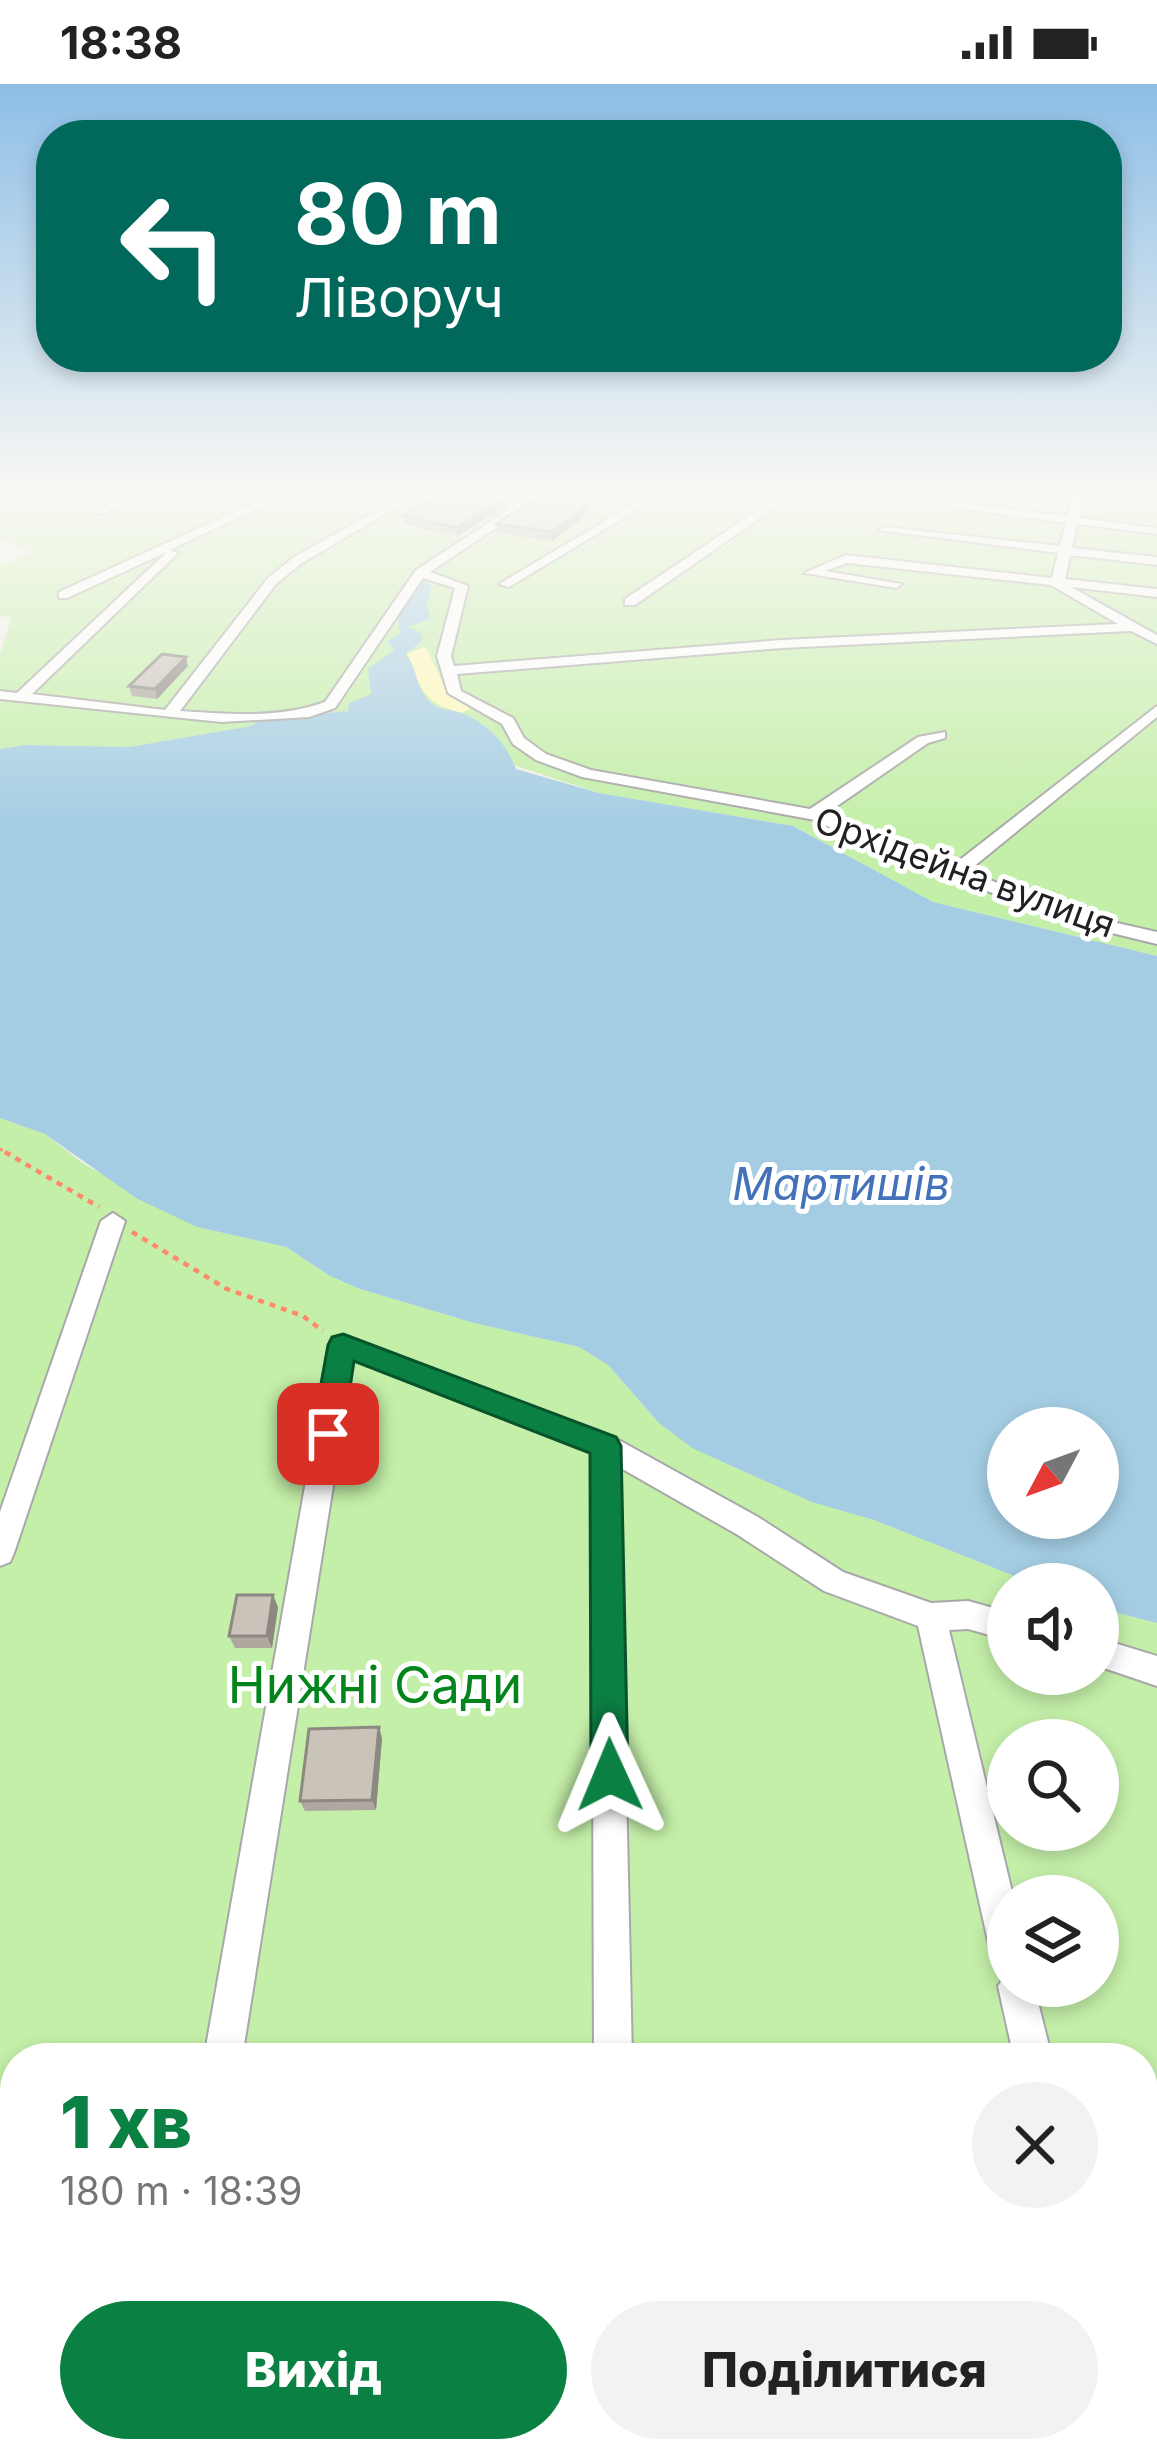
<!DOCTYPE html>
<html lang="uk">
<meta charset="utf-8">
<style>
:root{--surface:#fff;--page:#f2f2f2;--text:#222;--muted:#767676;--accent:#0b8043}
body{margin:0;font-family:Inter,sans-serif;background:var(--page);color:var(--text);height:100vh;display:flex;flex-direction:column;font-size:45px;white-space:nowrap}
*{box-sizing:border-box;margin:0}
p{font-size:39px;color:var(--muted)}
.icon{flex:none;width:66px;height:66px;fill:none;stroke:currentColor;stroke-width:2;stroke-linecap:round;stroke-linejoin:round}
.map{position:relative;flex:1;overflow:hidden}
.drawer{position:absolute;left:0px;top:1959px;width:1158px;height:420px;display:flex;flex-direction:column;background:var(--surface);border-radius:48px 48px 0 0;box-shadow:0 6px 18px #0003}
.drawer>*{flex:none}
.hud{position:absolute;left:36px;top:36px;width:1086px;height:252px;border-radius:48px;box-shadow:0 6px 18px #0003;background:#00695c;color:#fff;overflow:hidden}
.needle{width:78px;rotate:229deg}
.fabs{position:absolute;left:987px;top:1323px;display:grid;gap:24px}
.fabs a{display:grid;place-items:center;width:132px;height:132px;border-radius:50%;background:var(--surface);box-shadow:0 6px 18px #0003;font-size:60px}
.pin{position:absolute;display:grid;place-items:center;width:102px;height:102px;color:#fff;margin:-51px;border-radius:24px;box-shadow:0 6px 18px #0006}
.me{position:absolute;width:132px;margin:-66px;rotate:359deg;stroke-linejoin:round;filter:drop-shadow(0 0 9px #0008)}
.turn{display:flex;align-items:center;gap:42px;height:252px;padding:0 60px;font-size:54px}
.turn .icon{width:156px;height:156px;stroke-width:2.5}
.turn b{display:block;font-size:84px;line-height:102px}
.round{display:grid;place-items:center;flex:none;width:126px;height:126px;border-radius:63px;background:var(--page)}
.head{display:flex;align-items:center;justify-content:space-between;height:204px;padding:0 60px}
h1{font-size:72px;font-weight:800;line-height:90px;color:var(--accent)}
.action{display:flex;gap:24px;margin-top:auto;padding:24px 60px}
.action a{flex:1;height:138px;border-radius:72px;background:var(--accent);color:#fff;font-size:48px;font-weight:800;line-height:138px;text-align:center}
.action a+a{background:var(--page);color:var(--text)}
.status{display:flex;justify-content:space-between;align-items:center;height:84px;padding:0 60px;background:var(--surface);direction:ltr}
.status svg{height:33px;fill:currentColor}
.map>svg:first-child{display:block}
</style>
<div class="status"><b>18:38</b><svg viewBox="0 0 49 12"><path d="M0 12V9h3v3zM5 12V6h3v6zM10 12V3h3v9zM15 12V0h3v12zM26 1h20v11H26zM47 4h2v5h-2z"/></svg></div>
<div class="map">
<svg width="1157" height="2379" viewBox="0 0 1157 2379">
<rect width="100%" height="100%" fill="#f2efe7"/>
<!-- grass -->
<path fill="#c4efa9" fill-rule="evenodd" d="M29,412H1157V872L933,818L793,742L599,709L348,627L261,635L252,642L129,663L24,661L0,665V571L11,534L0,532V482L32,468L0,453V417Z
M0,1034L45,1050L84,1080L197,1143L286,1163L330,1192L360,1205L474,1239L579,1263L607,1280L659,1339L812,1417L874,1436L1034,1500H1008V1590H1098V1524L1157,1539V2379H0ZM1008,1656H1098V1746H1008ZM1008,1812H1098V1902H1008ZM15,1974H1143V2364H15Z"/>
<!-- sand -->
<path fill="#fff9b7" d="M426,563L448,609L472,623L462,629C420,618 423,605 405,570Z"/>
<!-- water -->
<path fill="#a4cde3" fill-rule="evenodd" d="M425,497L432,503L427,520L430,535L408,543L420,548L423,556L406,570C418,585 416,609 434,621C441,626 454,626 462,629C488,640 506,659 516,685L599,709L793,742L933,818L1157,872V1539L1098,1524V1500H1034L874,1436L812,1418L692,1364L659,1339L608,1281L579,1263L474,1239L360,1205L330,1192L286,1163L197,1143L136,1114L45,1050L0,1034V665L24,661L129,663L251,642L261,635L348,627L349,619L371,610L368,585L394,566L387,557L400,549L397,530L414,500ZM1008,1344H1098V1434H1008Z"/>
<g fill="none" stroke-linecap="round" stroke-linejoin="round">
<defs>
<path id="minor" d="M129,412H143L103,430L93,428Z
M269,412H283L170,466L178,469L32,610L165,626L268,494L294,473L403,412H416L302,479L276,500L180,627C228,630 278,635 325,618L416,486L530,412H543L430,488L468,502L451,572L454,582L782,556L1118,540L1051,501L847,479L825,487L902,500L896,504L804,489L846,471L1052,494L1058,469L879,446L885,443L1060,462L1066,439L946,423L950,418L1068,432L1073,412H1083L1079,434L1157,444V450L1077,440L1072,464L1157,473V481L1070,471L1065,495L1157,505V513L1071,503L1157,551V560L1131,547L782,564L457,590L461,607L513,634L524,654L546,670L591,686L810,725L918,653L945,648V654L928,659L827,729L889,759L952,782L1157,622V633L967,788L1095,834L1157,848V860L1083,842L877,767L815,736L582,693L536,676L513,660L502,640L448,609L437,572L455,504L423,494L335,624L309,633L221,638L0,615V607L17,609L167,468L67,514H59V508Z
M647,412H660L509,503L499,500Z
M779,412H792L635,521H625V515Z
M1089,412L1157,416V422L1095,415Z
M113,1129L125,1137L14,1469L10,1478L0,1482V1428L101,1137Z
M343,1251L615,1354L758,1433L843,1488L931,1519L968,1517L1008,1528V1556L968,1545L949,1546L1013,1812H1008V1884L996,1878L990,1866L918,1542L824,1507L738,1451L619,1383L632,1974H594L592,1369L353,1276L242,1974H204L330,1261L334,1254Z
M1098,1554L1157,1572V1602L1098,1582Z
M1008,1887V1902H1034L1052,1974H1014L998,1902Z
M1143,2225L1157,2228V2270L1143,2267Z
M135,2364H179L177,2379H133Z
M297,2364H381L375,2379H291Z
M608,2364H654L660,2379H614Z
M791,2364H859L853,2379H785Z"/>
</defs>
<!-- minor casing -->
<use href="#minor" stroke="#a8a8a8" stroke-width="4"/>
<!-- path-far1 -->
<path stroke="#ff8a6a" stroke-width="3" stroke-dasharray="3 3" stroke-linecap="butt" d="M0,1065L10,1071"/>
<!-- path -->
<path stroke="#ff8a6a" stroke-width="4.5" stroke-dasharray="6 6" stroke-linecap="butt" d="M5,1068L99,1123
M132,1148L227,1205L303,1232L323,1247"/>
<!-- minor -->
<use href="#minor" fill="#fff" fill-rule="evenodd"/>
</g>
<!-- wall -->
<path fill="#aea89f" d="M442,412H522L457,452L404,440V432Z
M540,412H600L579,437L552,457L497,449L496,440Z
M188,582L157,615L132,612L129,602Z
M278,1523L272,1564H235L229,1552Z
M382,1654L376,1726L305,1727L300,1717Z"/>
<!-- shaded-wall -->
<path fill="#8d8882" d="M509,412H522L457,452V444Z
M594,412H600L579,437L552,457V448Z
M186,573L188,582L157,615L155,605Z
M273,1511L278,1523L272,1564L267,1552Z
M379,1643L382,1654L376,1726L372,1716Z"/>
<!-- building -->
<path fill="#cac3b9" stroke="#8d8882" stroke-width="3" d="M442,412H509L457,444L404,432Z
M540,412H594L579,429L552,448L496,440Z
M162,570L186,573L155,605L129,602Z
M237,1511H273L267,1552H229Z
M379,1643L372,1716L300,1717L309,1645Z"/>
<!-- sky -->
<linearGradient id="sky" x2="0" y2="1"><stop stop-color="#8dbee6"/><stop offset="0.55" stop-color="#f9f8f4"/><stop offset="1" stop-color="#f9f8f4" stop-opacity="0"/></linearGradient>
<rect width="1157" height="745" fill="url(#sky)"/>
<!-- route -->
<path fill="#0b8043" stroke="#07532c" stroke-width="3" d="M343,1250L616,1353L621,1362L628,1691L623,1704L610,1710L597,1704L591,1691L590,1369L354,1277L343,1350L338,1359L328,1363L317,1359L312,1350L328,1261L332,1253Z"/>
<g text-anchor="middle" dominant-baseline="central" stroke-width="10" stroke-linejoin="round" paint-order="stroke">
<!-- far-street labels -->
<g font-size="36" fill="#212121" stroke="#fff">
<text transform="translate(965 788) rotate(20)">Орхідейна вулиця</text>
</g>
<!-- water labels -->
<g font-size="45" font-style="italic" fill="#4371ba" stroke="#fff">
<text x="841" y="1099">Мартишів</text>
</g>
<!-- near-park labels -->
<g font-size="51" fill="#03851c" stroke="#fff">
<text x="375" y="1600">Нижні Сади</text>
</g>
</g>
</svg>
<div class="fabs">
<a><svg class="needle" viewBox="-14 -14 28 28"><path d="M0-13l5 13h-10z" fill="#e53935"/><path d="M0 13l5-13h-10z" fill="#767676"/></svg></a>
<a><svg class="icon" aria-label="sound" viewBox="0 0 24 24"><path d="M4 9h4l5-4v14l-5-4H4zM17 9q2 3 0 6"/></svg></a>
<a><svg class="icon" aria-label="search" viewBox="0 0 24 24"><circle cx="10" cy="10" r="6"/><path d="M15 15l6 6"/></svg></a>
<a><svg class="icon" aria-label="layers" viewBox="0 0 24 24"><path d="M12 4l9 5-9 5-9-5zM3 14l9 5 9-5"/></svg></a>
</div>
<div class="pin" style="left:328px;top:1350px;background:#d93025"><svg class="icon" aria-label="arrive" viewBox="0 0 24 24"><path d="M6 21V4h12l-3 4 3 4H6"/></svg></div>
<svg class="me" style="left:610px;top:1691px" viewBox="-20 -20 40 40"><path d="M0-17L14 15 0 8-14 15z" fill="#0b8043" stroke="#fff" stroke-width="4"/></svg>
<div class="hud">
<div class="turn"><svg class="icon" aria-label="left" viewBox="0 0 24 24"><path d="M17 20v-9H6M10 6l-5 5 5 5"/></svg><div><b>80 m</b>Ліворуч</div></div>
</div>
<section class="drawer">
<div class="head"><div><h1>1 хв</h1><p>180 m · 18:39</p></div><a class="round"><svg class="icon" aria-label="close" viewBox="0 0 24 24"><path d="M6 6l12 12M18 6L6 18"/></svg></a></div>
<div class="action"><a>Вихід</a><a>Поділитися</a></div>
</section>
</div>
